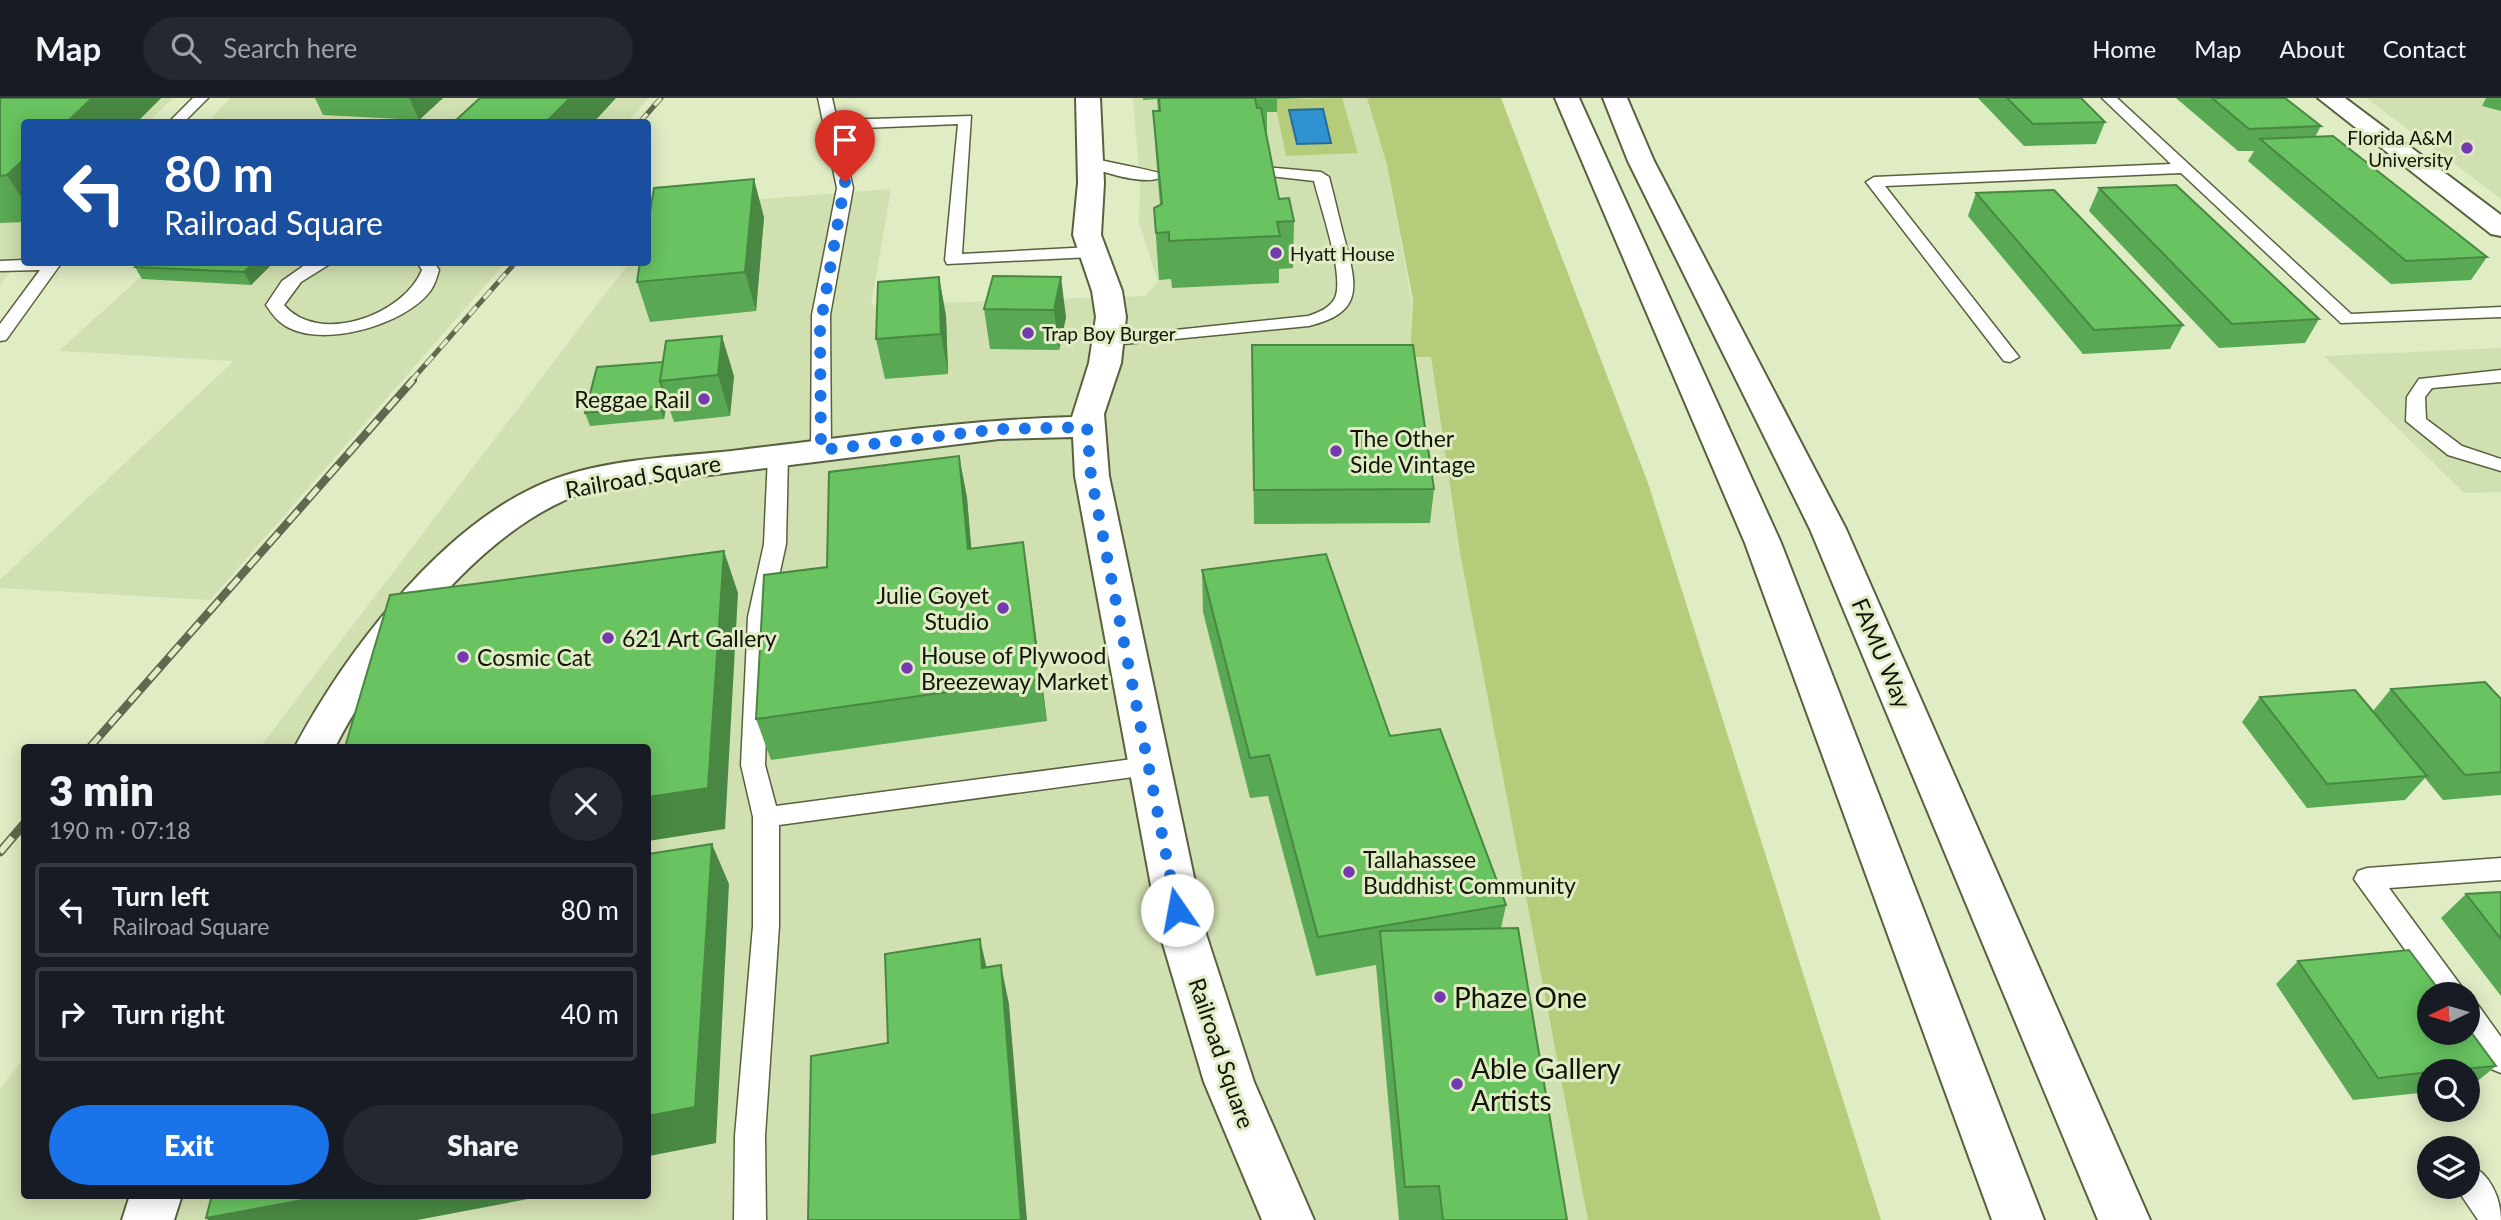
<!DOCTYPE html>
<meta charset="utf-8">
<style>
:root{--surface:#171b24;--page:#242831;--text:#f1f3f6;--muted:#9ea1a6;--line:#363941;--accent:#1a73e8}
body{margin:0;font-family:Lato,sans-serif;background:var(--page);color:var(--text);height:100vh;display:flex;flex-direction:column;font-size:26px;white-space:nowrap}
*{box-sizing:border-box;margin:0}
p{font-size:23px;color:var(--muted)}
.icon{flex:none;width:38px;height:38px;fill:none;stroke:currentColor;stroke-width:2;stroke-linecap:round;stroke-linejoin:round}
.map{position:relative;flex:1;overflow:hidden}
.side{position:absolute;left:21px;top:646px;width:630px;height:455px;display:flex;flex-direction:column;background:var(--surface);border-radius:7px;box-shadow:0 4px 18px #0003}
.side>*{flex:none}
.top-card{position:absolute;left:21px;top:21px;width:630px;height:147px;border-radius:7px;box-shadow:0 4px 18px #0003;background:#1a4fa0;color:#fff;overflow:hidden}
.needle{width:46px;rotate:265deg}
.fabs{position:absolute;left:2417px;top:884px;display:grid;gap:14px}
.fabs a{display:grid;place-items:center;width:63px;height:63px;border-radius:50%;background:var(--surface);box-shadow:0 4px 18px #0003;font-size:35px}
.pin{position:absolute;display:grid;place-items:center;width:60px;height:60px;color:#fff;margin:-72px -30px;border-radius:50% 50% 50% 0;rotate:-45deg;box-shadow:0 0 7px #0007}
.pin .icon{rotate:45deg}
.me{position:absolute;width:77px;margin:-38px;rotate:348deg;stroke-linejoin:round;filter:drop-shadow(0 0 5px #0008)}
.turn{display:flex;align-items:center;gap:24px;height:147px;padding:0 28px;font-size:32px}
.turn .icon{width:91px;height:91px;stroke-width:2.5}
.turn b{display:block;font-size:49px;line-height:60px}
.round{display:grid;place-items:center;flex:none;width:74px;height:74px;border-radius:37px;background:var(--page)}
.summary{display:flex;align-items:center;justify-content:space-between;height:119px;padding:0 28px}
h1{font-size:42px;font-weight:800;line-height:52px}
.button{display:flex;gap:14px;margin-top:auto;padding:14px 28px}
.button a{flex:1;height:80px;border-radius:42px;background:var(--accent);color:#fff;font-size:28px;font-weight:800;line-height:80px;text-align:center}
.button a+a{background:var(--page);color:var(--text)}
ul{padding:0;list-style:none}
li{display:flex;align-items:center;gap:21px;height:94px;margin:0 14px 10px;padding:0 14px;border:4px solid var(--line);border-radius:7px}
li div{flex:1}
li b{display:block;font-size:26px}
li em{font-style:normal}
header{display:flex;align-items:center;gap:42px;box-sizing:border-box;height:98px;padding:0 35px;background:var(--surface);border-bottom:2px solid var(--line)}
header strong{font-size:33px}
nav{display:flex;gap:38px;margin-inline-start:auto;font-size:24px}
.search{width:490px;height:63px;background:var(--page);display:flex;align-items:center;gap:18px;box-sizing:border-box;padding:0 24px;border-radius:38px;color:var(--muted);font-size:26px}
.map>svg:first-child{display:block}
</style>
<header>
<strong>Map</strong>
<div class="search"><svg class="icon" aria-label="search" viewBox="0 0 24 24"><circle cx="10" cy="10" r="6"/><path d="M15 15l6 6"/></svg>Search here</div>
<nav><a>Home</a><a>Map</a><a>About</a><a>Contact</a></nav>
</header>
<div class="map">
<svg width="2501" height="1122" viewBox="0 0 2501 1122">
<rect width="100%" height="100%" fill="#dfecc4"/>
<!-- built -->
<path fill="#d1e0b1" d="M0,0H173L148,24H24V156L0,187Z
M230,0H649L627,24H208Z
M1133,0H1367L1387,67L1412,204L1410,259L1431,258L1460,455L1588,1122H0V991L24,959V1097H648V649H260L629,165L648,164L672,108L891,91L871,207L1145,198L1158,184L1139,125L1140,87Z
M2366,0H2501V101Z
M156,165H505L210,502L0,490V482L234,263L59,253Z
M2501,250V394L2464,395L2324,258Z"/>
<!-- green -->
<path fill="#b5cd7a" d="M1342,0L1358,55L1286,58L1274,1Z
M1367,0H1501L1648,385L1881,1122H1588L1460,455L1431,259H1410L1413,202L1387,67Z"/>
<!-- water -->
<path fill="#3192d1" stroke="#276c94" stroke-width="2" d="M1323,11L1331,45L1297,46L1289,12Z"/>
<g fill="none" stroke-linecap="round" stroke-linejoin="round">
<defs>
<path id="service" d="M193,0H208L184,24H169Z
M818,0H832L837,22L971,18L962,156L1091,149L1099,154L1091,159L947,166L945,162L958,26L839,31L853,90L830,217L831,352L821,358L811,352L812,217L837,90Z
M2102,0H2117L2351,216L2501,209V219L2341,225L2181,75L1885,88L2019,259L2010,264L2004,263L1866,84L1874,79L2171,66Z
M1091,60C1103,63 1161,74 1165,77C1151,90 1103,74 1086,68V62Z
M1265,69L1321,74L1329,79C1335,102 1340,124 1346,147C1358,192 1361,215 1309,228L1103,248L1100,244L1103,240L1109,239L1308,218C1318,215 1330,210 1335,200C1345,178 1320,108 1314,83L1260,77V71Z
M24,162V164H62L6,242L0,243V226L40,172L0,173V163Z
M309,164H333L301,184L284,207C319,248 404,217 422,172L417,164H434L439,172C437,179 435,186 431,192C407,227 315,254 280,224C275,220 270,213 266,207L282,183Z
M2501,272V284L2432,290L2425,299L2426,321L2462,348L2501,361V373L2448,357L2406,323L2407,299L2419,281Z
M778,352L788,358L786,446L770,519L765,667L776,708L1148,659L1157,661L1160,668L1157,675L1148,677L779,727V828L765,1038L766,1122H734L735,1038L753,828V719L741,667L748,519L764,446L768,358Z
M2501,760V782L2389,790L2467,896H2437L2354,781L2358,773L2367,770Z
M2468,904L2478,907L2501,939V975L2491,971L2465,934H2468Z
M2468,1066C2490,1075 2501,1100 2501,1122H2478L2457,1091L2456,1088H2468Z"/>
<path id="minor" d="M1076,0H1100L1104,85L1101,137L1122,193L1126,219L1121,265L1104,316L1109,378L1206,836L1254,984L1314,1122H1262L1204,984L1160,836L1075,378L1073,339L999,341L620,388C599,392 578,395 559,405C470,447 379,564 335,649H295C344,557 432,441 527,393C590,360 671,360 740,352C850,339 961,322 1072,319L1089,265L1096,219L1092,193L1073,137L1078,85Z
M2318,0H2345L2501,117V138L2491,136Z
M130,1097H182L174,1122H122Z"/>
<path id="tertiary" d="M1555,0H1579L1781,445L2044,1122H1992L1745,445Z
M1603,0H1627L1654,63L1846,431L2150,1122H2098L1810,431L1628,63Z"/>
</defs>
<!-- service casing -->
<use href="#service" stroke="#57613e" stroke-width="3"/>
<!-- minor casing -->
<use href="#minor" stroke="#57613e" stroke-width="4"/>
<!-- tertiary casing -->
<use href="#tertiary" stroke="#57613e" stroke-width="4"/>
<!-- service -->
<use href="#service" fill="#fff" fill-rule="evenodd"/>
<!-- minor -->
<use href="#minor" fill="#fff" fill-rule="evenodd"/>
<!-- tertiary -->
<use href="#tertiary" fill="#fff" fill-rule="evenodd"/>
<defs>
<path id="rail-far2" d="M640,24L661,0
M411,283L516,164"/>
<path id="rail-far1" d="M90,649L413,282"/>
<path id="rail" d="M0,754L24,726"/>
</defs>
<!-- rail-far2 casing -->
<use href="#rail-far2" stroke="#606850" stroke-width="5"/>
<!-- rail-far1 casing -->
<use href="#rail-far1" stroke="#606850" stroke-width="8"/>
<!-- rail casing -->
<use href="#rail" stroke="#606850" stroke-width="9"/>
<!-- rail-far2 -->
<use href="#rail-far2" stroke="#dfecc4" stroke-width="3.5" stroke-dasharray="11" stroke-linecap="butt"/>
<!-- rail-far1 -->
<use href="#rail-far1" stroke="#dfecc4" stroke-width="5" stroke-dasharray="15" stroke-linecap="butt"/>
<!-- rail -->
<use href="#rail" stroke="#dfecc4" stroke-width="6" stroke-dasharray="19" stroke-linecap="butt"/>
</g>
<!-- wall -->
<path fill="#59a853" d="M0,0H161L137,24H24V124L0,125Z
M315,0H443L419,22L323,17Z
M1143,0H1306L1277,1V14H1267V35H1266L1279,101L1294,123L1293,170L1279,171V185L1172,190L1171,181L1159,182L1154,110L1160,107L1156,58L1153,13H1158L1157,1L1143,2Z
M1978,0H2081L2105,24L2096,46L2024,48Z
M2176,0H2285L2321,28L2315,39L2487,159L2471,182L2391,186L2248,63L2254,53H2238Z
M2486,0H2501V13L2482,8Z
M2099,90L2319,221L2305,245L2219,250L2089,113Z
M1976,95L2183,227L2170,251L2083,256L1968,118Z
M764,119L756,213L650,224L637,184Z
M139,164H274L251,187L142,181L135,169Z
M993,178L1066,219L1059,252L990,251L984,211Z
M939,179L946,218L948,276L885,281L876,241Z
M597,269L734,278L730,318L674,324L667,304L664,321L590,328L585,315Z
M1252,281L1434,391L1430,425L1254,426Z
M959,358L967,400L971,451L1023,444L1047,623L771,662L756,621L827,469Z
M1202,472L1390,638L1506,807L1501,830L1567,1122H1399L1376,867L1316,878L1268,698L1250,700L1203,514Z
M2391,591L2501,601V697L2443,702L2425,680L2405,702L2307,710L2242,624L2260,599L2373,613Z
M2501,794V898L2441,820L2466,796Z
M2298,863L2496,968L2469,990H2468V973H2429V994L2353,1002L2276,886Z"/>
<!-- shaded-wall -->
<path fill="#498843" d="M92,0H161L137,24H67Z
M409,0H443L419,22Z
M570,0H616L594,24H546Z
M24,61V104L7,77Z
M754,81L764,119L756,213L745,174Z
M255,164H274L251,187L244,174Z
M939,179L946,218L948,276L941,236Z
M1061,179L1066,219L1059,252L1054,212Z
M722,238L734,278L730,318L718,277Z
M663,292L667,304L664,321L659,308Z
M959,358L967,400L975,492L968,451Z
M1023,444L1029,485L1047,623L1040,581Z
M724,453L738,495L725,731L648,743V699Z
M712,746L729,786L716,1045L649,1058L648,1074V1018Z
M980,841L989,880L982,870Z
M1001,867L1009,906L1027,1122H1021Z
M330,1097H549L417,1122H208L206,1120Z"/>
<!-- building -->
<path fill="#68c360" stroke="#498843" stroke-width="2" d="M0,0H92L67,24H24V61L7,77L0,78Z
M480,0H570L546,24H454Z
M1159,0H1255L1257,10H1261L1279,101L1289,100L1294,123L1277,124L1280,138L1169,143V134L1156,135L1154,110L1162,106L1153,13H1160Z
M2007,0H2081L2105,24L2033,26Z
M2212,0H2285L2321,28L2249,31Z
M2333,38L2487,159L2406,163L2260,41Z
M754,81L745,174L637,184L640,164H648V126L654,90Z
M2176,87L2319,221L2232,226L2099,90Z
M2054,92L2183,227L2094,232L1976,95Z
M139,164H255L244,174L135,169Z
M993,178L1061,179L1054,212L984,211Z
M939,179L941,236L876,241L878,184Z
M722,238L718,277L660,283L666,243Z
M1252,247H1413L1434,391L1254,392Z
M663,264L660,283L663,292L659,308L585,315L597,269Z
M959,358L968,451L1023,444L1040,581L756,621L764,477L827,469L829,374Z
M724,453L708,690L648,699V649H345L390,497Z
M1326,456L1390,638L1440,631L1506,807L1318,839L1269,657L1250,660L1202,472Z
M2485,584L2501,601V674L2465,677L2391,591Z
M2355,592L2427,678L2327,686L2260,599Z
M712,746L695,1009L648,1018V756Z
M2501,794V841L2466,796Z
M1518,830L1567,1122H1443L1439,1088L1405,1089L1380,833Z
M980,841L982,870L1001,867L1021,1122H808L811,958L888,945L885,856Z
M2409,852L2442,896H2429V934H2468V930L2496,968L2442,973H2429V974L2378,980L2298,863Z
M212,1097H330L206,1120Z"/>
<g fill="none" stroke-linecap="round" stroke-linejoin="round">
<!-- route -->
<path stroke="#1a73e8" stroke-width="12" stroke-dasharray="0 21.6" d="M845,84L820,229L821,352L999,331L1087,329L1091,378L1177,812"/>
</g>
<!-- markers -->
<g fill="#743bb1" stroke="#dfecc4" stroke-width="2.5">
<circle cx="2467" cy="50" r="7"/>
<circle cx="1276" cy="155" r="7"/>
<circle cx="1028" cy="235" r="7"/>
<circle cx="704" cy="301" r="7"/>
<circle cx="1336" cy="353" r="7"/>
<circle cx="1003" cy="510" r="7"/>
<circle cx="608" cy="540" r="7"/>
<circle cx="463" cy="559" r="7"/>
<circle cx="907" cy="570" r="7"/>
<circle cx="1349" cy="774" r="7"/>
<circle cx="1440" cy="899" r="7"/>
<circle cx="1457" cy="986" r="7"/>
</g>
<g text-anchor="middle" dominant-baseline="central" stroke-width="6" stroke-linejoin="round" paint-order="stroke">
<!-- far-poi labels -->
<g font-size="19" fill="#111507" stroke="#dfecc4" text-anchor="start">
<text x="2453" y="39" text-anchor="end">Florida A&amp;M<tspan x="2453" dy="22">University</tspan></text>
<text x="1290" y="155">Hyatt House</text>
<text x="1042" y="235">Trap Boy Burger</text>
</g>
<!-- poi labels -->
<g font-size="23" fill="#111507" stroke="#dfecc4" text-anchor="start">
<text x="690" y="301" text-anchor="end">Reggae Rail</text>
<text x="1350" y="340">The Other<tspan x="1350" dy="26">Side Vintage</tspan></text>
<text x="989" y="497" text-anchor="end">Julie Goyet<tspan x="989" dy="26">Studio</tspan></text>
<text x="622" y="540">621 Art Gallery</text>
<text x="921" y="557">House of Plywood<tspan x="921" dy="26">Breezeway Market</tspan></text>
<text x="477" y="559">Cosmic Cat</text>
<text x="1363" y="761">Tallahassee<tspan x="1363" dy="26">Buddhist Community</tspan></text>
</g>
<!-- street labels -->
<g font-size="23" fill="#111507" stroke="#dfecc4">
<text transform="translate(643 378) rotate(-10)">Railroad Square</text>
<text transform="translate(1882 555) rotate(67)">FAMU Way</text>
<text transform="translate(1222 955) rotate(71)">Railroad Square</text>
</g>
<!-- near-poi labels -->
<g font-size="28" fill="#111507" stroke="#dfecc4" text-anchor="start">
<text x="1454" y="899">Phaze One</text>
<text x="1471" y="970">Able Gallery<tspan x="1471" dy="32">Artists</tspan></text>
</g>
</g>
</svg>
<div class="fabs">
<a><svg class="needle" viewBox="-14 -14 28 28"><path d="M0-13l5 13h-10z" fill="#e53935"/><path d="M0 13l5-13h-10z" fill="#9ea1a6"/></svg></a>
<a><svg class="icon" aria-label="search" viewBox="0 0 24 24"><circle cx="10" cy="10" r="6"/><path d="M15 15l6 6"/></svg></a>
<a><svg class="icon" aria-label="layers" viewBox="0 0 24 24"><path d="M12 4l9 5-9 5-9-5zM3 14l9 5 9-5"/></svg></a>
</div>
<div class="pin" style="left:845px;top:84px;background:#d93025"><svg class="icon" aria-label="arrive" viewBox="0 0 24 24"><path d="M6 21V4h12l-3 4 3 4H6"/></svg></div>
<svg class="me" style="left:1177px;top:812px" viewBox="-20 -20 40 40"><circle r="19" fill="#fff"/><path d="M0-13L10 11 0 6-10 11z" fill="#1a73e8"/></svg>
<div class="top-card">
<div class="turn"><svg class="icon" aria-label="left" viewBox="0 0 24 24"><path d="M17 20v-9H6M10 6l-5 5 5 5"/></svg><div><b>80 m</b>Railroad Square</div></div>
</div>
<section class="side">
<div class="summary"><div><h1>3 min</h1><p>190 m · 07:18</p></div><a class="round"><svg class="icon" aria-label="close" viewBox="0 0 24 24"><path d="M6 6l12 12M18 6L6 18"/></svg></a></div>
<ul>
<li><svg class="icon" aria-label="left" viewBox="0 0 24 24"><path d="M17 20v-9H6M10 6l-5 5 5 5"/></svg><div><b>Turn left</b><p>Railroad Square</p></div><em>80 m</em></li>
<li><svg class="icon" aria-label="right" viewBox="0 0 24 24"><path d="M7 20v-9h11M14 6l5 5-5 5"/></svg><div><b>Turn right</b></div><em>40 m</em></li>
</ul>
<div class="button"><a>Exit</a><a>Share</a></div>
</section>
</div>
